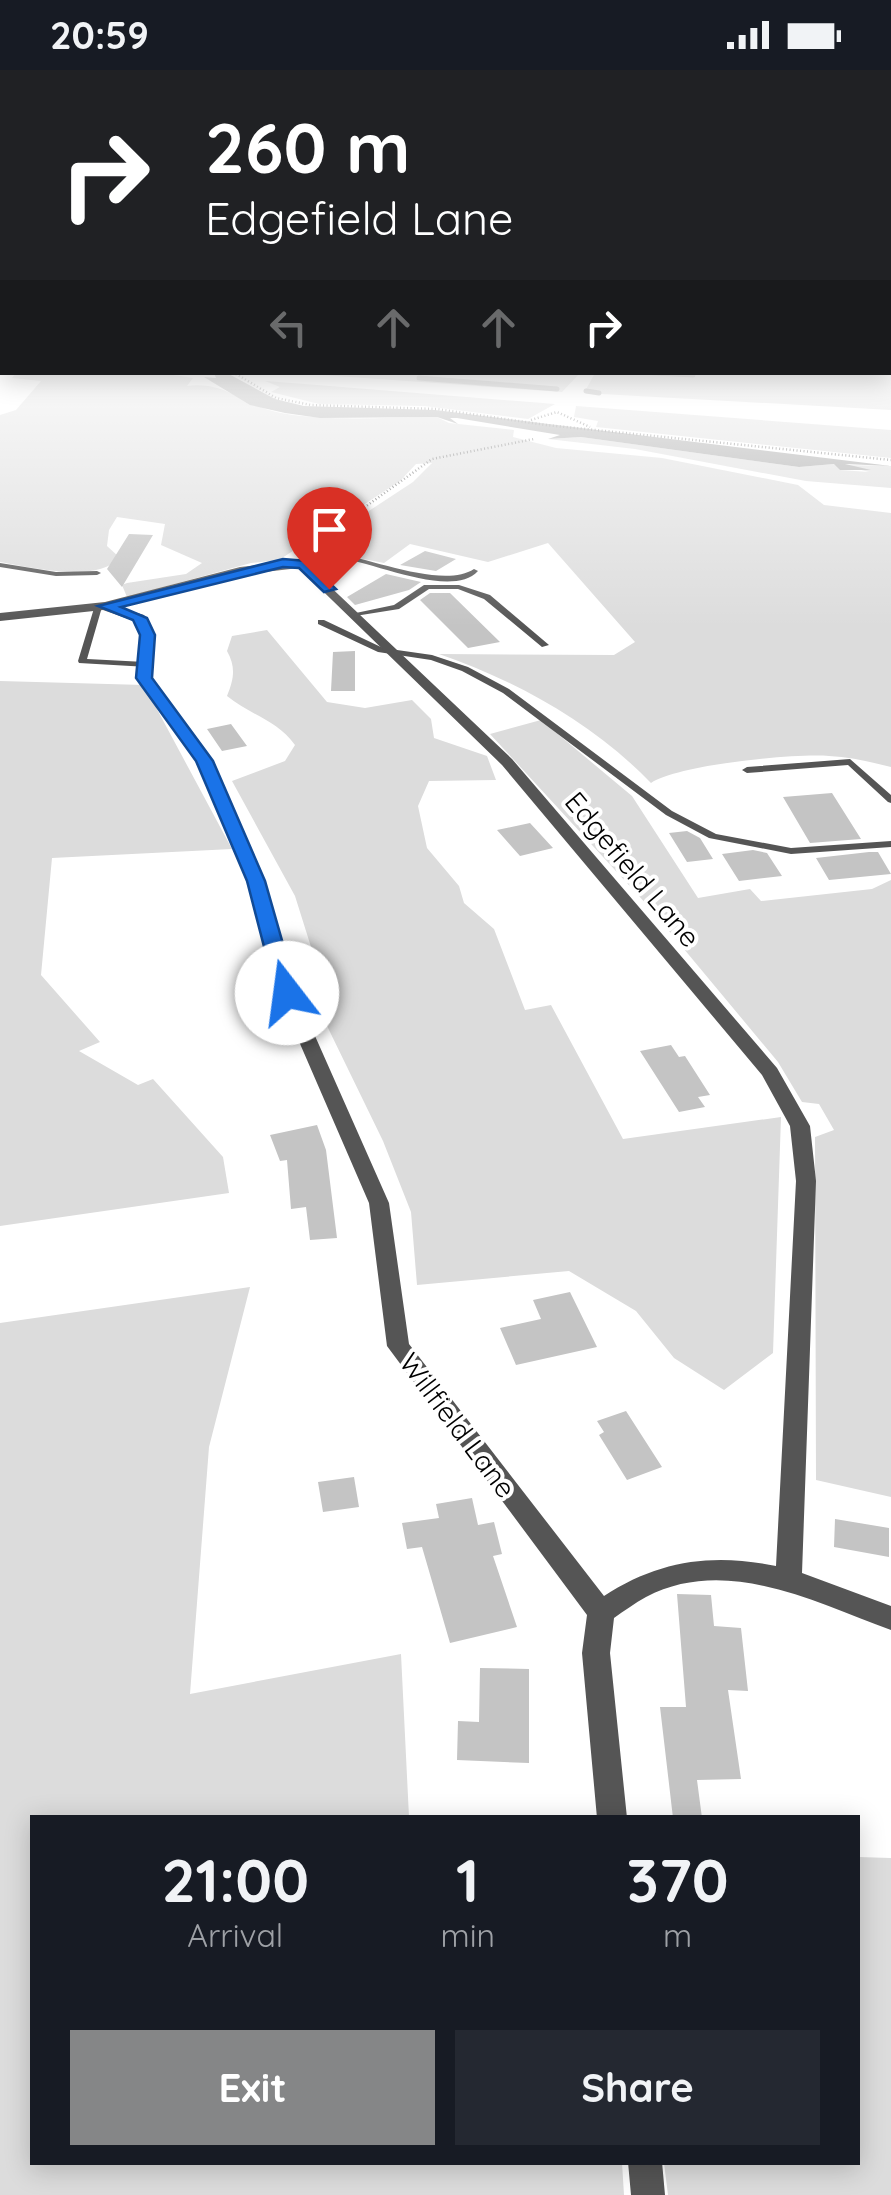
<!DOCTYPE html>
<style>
:root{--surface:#171b24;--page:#242831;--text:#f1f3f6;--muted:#9ea1a6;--accent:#858687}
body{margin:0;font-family:Quicksand,sans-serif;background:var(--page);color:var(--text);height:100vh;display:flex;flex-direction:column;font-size:38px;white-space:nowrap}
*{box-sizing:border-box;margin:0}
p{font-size:32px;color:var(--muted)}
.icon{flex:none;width:55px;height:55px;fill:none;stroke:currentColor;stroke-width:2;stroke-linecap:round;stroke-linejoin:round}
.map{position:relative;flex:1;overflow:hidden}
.drawer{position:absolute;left:30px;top:1745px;width:830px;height:350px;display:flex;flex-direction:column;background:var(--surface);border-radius:0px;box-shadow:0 5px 25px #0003}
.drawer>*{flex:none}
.guide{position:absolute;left:0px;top:0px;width:892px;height:305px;box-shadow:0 5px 25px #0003;background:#202124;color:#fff;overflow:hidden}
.pin{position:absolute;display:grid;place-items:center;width:85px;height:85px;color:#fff;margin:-102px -42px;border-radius:50% 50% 50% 0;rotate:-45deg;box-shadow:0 0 10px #0007}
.pin .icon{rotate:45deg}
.me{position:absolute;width:110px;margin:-55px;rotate:345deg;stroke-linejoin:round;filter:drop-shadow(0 0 8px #0008)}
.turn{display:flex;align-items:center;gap:35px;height:210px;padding:0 40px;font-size:45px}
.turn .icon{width:130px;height:130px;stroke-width:2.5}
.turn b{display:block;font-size:70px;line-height:85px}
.lanes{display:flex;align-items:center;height:95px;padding:0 40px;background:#0003;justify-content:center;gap:50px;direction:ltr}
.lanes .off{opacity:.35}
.eta{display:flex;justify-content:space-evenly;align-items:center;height:170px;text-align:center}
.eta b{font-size:60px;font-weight:700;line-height:70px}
.button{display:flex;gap:20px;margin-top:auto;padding:20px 40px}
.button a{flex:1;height:115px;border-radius:0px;background:var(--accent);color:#fff;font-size:40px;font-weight:700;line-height:115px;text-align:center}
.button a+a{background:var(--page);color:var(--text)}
.status{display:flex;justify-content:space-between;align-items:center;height:70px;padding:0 50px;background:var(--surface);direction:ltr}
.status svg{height:28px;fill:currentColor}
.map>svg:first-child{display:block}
</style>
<div class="status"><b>20:59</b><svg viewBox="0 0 49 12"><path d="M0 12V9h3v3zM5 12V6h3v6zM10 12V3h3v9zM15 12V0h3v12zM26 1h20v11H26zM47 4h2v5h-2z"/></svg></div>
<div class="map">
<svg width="891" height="2125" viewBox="0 0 891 2125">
<rect width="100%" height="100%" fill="#fff"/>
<!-- green -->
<path fill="#dcdcdc" d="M891,259V340L584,323L595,303L890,302Z
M155,302L193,308L187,316C227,311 243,336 281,343C332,352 385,347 437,347L449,353L514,360L513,367L556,378L662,388L798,415L824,435L891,443V697C871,692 850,687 829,686C794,683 677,695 651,713C593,653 517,611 439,584L614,585L635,572L548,473L488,492L410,474L384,493L311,479L413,412L432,393L416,394L400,411L279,490L251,493L127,527L122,515L127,513L186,504L202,493L161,475L165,454L117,447L109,460L107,476L119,487C100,514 28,497 0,492V345L16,340L41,311L12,308L16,303Z
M294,303H580L562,322Z
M265,311L292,313L555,334L528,349L424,336L319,334L271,322L280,317Z
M576,336L891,360V388L596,357L598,351L574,347Z
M581,367L799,397L835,394L840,400L869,402L843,395L891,396V418L806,411L635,379L548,369Z
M267,560L327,632L365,638L412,630L431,649L434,668L487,686L496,710L429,711L418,736L427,778L459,816L464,833L494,859L525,940L551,935L623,1069L781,1047L773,1283L724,1320L674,1288L636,1241L569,1201L417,1215L411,1142L383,1071L312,925L317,896L295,826L232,711L285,691L295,675C277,650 250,645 227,626C234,609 236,597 227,581L232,566Z
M0,611L144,615L232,779L52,788L41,905L100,972L79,981L138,1015L153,1009L223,1087L229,1123L0,1156Z
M541,650L632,726L698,828L750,819L761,831L872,819L891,810V1427L816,1410L815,1067L834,1060L819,1034L802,1032L778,992L649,837L490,664Z
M250,1217L209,1377L190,1624L401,1584L409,1747L32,1748V2092L622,2093L624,2125H0V1253Z
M858,1787L891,1788V2125H668L664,2093L858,2092Z"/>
<!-- water -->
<path fill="#a3a3a3" d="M214,303H227L275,329L304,336L435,340L891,396L845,394L871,400H840L834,394L799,397L581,367L548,369L560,365L457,348H450L458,354L437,347L320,348L285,343L250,335L204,307L216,308Z"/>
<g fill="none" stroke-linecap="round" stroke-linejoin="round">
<!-- stream -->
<path stroke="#a3a3a3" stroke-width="5" d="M638,302L693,305
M419,308L557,319
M586,321L599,323"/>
</g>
<!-- building -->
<path fill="#c4c4c4" d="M129,464L153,465L122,517L107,499Z
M425,481L456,489L436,501L400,495Z
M386,504L421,512L409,520L355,535L347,527Z
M430,523H450L500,572L468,578L420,530Z
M355,581V621H331L333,582Z
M231,654L247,676L222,681L207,659Z
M832,723L861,769L810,773L783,727Z
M530,753L553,778L520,786L497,760Z
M687,761L700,768L713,789L687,792L669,763Z
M753,780L767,783L782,806L739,811L722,784Z
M869,782H878L891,804L829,810L816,788Z
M671,975L679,987L685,986L710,1025L698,1027L705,1037L679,1042L640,981Z
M317,1055L326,1080L337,1168L310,1170L306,1137L291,1139L287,1090L280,1091L270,1065Z
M570,1222L597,1277L516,1295L500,1258L541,1249L533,1230Z
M626,1341L662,1397L627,1410L599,1365L604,1362L597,1351Z
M354,1407L359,1437L323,1442L318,1412Z
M472,1428L478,1455L494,1452L502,1484L493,1486L517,1557L450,1573L422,1477L407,1479L402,1453L439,1448L436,1434Z
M835,1449L889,1458V1487L834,1477Z
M677,1524L711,1525L714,1556L741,1558L748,1621L728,1620L741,1709L697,1710L702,1748H673L660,1637H686Z
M480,1598L529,1599V1693L457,1690L458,1651L479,1652Z"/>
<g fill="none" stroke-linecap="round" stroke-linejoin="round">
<defs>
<path id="trunk" d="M0,274H2V282H0Z"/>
</defs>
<!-- trunk casing -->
<use href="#trunk" stroke="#dbdbdb" stroke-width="4"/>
<!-- path-far1 -->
<path stroke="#777" stroke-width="2.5" stroke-dasharray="1 2.5" stroke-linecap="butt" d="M233,302L276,328L311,335L437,339L546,355L891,390
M531,350L557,342L590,357
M330,462L432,389L534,369"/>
<!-- path -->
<path stroke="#777" stroke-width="4" stroke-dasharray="1 4" stroke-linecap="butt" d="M319,470L333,460"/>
<!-- service -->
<path fill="#555" fill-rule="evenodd" d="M335,483C372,489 444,519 474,499L478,501C451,530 371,490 336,488C322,487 311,492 298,496L294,494L313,485Z
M0,493L56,502L97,501L101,503L97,505L56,506L0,497Z
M424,515H459L490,525L549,575L542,577L484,529L458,519H429L399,539L355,546L351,544L394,535Z
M95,535L102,537L87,589L145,592L149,595L148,597L79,593L78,591Z
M318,550H324L383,578L432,585L468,597L509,619L672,741L716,764L791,778L891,771V777L791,784L709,768L666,745L503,623L462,601L431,590L378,582L318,554Z
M850,689L891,725V733L888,732L848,695L747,703L742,700L747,697Z"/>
<!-- tertiary -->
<path fill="#555" fill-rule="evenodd" d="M302,490L512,689L777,998L810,1056L816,1111L802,1503L891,1536V1560C815,1532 726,1485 646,1527C635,1533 624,1541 614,1548L610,1583L627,1748H597L582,1583L587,1545L387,1276L369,1133L278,923L248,811L197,691L137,608L141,565L134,551L103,540L0,551V543L105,532L240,497ZM299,498L502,695L762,1005L790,1056L796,1111L776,1496C713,1483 659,1490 604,1526L409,1274L389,1133L296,923L264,811L211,691L151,608L155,565L144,545L118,537L240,505Z
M628,2092H662L665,2125H631Z"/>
<!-- trunk -->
<use href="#trunk" fill="#000" fill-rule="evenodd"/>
</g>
<!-- sky -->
<linearGradient id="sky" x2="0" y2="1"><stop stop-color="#8cadcc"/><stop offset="0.46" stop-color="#fff"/><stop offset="1" stop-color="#fff" stop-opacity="0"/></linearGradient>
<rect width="891" height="557" fill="url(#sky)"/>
<!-- route -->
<path fill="#1a73e8" stroke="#114b97" stroke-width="2.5" d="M283,489L307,491L336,519L324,522L299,498L283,497L121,537L147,548L155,565L152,608L213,691L265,811L297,923L287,929L276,923L247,811L196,691L136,608L140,565L133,550L98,536Z"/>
<g text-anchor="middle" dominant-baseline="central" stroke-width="8" stroke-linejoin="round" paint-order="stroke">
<!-- street labels -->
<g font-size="28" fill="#000" stroke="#fff">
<text transform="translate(633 799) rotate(50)">Edgefield Lane</text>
<text transform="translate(458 1355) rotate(53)">Willfield Lane</text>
</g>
</g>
</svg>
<div class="pin" style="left:329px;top:519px;background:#d93025"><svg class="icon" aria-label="arrive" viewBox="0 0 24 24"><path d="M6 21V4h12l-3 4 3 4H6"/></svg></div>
<svg class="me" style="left:287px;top:923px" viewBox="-20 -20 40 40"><circle r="19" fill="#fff"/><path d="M0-13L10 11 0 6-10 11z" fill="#1a73e8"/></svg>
<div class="guide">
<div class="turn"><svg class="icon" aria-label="right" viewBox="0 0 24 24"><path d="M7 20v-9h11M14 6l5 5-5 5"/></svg><div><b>260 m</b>Edgefield Lane</div></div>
<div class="lanes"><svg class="icon off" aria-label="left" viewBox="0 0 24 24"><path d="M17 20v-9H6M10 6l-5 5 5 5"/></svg><svg class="icon off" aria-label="ahead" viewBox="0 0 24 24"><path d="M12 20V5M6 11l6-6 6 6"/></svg><svg class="icon off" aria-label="ahead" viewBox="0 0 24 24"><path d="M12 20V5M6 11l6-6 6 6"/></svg><svg class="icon" aria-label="right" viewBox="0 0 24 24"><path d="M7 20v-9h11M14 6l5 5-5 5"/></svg></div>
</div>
<section class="drawer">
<div class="eta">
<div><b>21:00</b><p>Arrival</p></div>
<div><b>1</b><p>min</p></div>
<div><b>370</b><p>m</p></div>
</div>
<div class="button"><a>Exit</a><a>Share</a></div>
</section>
</div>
